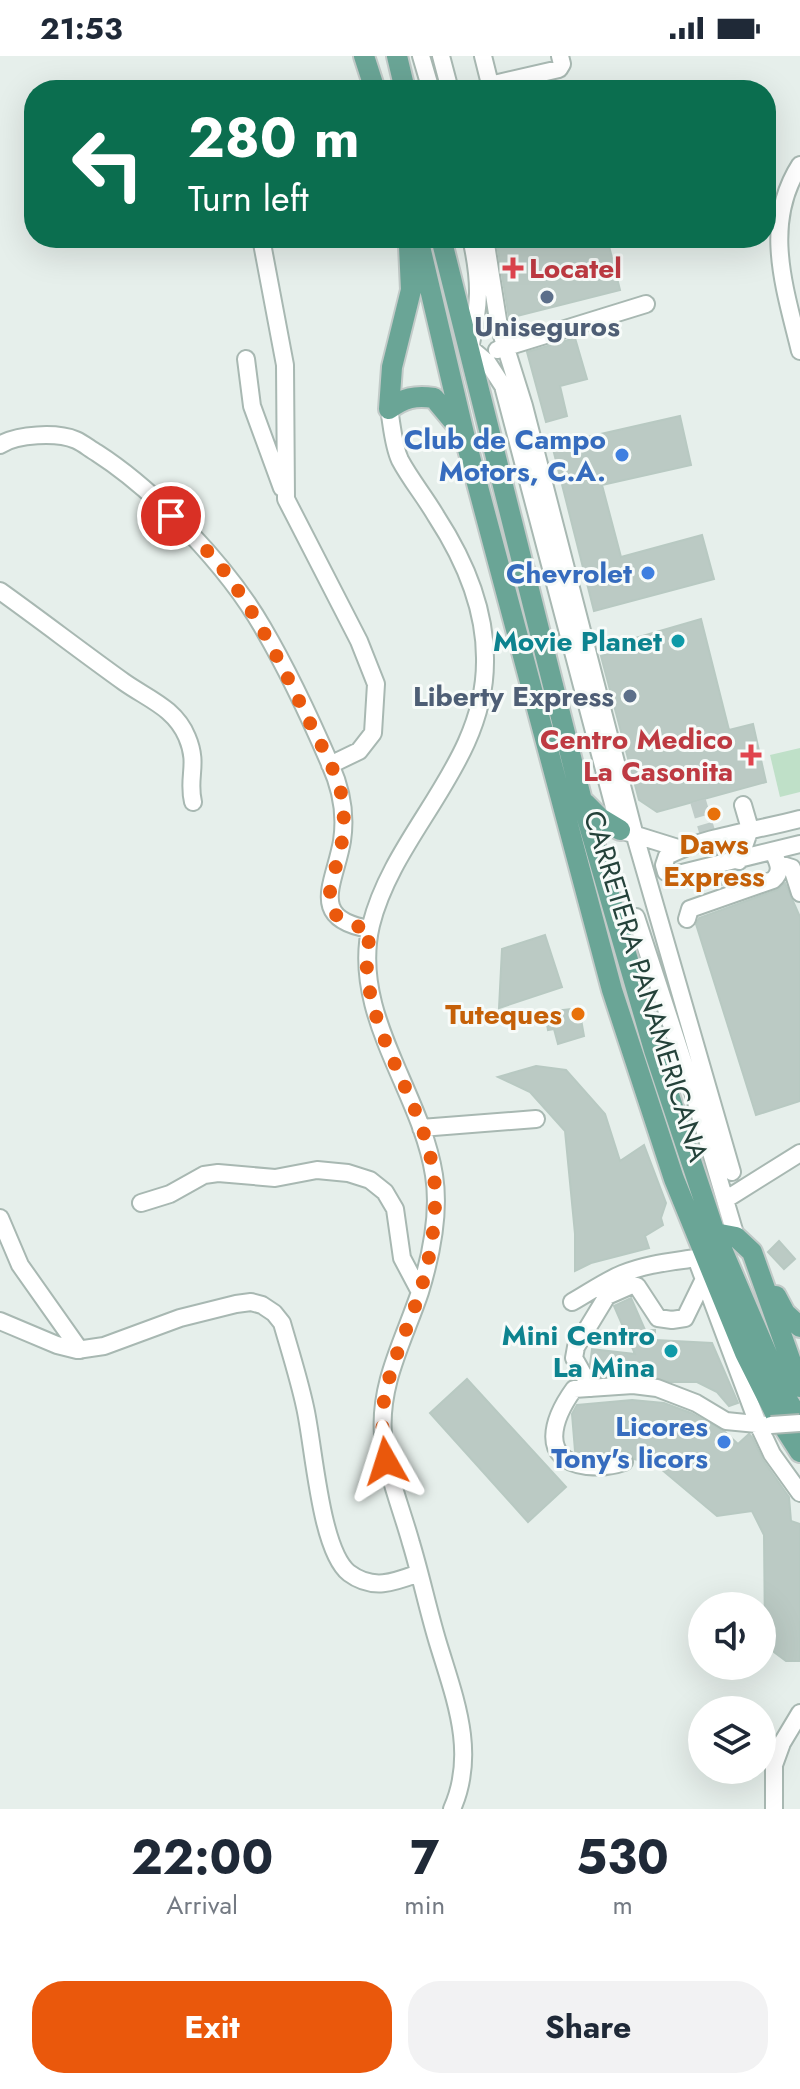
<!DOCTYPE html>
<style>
:root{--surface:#fff;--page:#f2f2f3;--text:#1f2937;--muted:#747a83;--accent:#ea580c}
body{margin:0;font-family:Jost,sans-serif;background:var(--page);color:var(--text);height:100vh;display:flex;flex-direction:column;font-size:30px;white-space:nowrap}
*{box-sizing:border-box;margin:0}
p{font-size:26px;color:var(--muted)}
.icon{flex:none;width:44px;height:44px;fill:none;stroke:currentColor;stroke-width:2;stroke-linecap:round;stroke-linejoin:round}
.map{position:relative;height:1753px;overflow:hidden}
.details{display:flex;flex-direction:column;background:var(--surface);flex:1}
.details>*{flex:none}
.banner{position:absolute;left:24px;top:24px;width:752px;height:168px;border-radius:32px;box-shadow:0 8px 32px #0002;background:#0b6e4f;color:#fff;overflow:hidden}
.fabs{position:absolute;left:688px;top:1536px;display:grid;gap:16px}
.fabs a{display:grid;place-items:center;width:88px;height:88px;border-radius:50%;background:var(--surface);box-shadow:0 8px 32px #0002;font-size:40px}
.pin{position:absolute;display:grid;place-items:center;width:68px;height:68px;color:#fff;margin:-34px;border:4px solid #fff;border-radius:50%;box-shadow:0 2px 8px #0007}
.me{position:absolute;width:88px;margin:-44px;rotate:354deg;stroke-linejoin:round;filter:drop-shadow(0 0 6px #0008)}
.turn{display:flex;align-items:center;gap:28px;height:168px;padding:0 32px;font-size:36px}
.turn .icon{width:104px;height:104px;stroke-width:2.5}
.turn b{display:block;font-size:56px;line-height:68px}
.eta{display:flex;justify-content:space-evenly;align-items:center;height:136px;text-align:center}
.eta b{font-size:48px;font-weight:700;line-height:56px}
.primary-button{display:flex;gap:16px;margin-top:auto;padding:16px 32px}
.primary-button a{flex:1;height:92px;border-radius:32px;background:var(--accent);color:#fff;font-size:32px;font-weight:700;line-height:92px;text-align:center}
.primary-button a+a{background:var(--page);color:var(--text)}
.status{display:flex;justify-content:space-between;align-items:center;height:56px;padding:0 40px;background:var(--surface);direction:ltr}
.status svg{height:22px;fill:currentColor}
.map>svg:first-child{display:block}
</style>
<div class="status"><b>21:53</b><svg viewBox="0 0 49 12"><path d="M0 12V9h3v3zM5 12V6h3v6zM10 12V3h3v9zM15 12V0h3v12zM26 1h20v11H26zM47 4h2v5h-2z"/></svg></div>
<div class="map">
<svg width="800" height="1753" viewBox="0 0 800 1753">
<rect width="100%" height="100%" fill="#e6efeb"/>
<!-- green -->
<path fill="#bfe0c8" d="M800,692V736L780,741L770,699Z"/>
<!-- building -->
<path fill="#bbcac4" stroke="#b8c9c2" stroke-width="2" d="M496,182H607L620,234L509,262Z
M575,282L587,323L560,330L567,360L546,366L527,296Z
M680,360L691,409L602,429L621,501L702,479L714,523L594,555L552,389Z
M701,563L729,674L753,668L766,726L657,756L639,744L601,600L624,594L622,586Z
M785,827L800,861V1045L756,1059L696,868L699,862L777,834Z
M545,879L562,931L499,952L502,893Z
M579,952L584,980L558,988L554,973L548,974L545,956Z
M536,1010L566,1014L605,1058L620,1105L644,1089L666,1147L661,1162L663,1169L645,1180L649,1192L591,1207L575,1215V1178L565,1075L530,1036L498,1021Z
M779,1185L795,1203L784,1213L768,1196Z
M631,1242L645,1274H655V1284L712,1287L738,1347L729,1350L717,1336L697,1326H671L634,1318L597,1320L590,1308L592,1293L635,1298L614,1250Z
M467,1323L566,1431L528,1466L430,1357Z
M632,1344L664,1347L691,1357L725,1376L738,1388L749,1378L752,1381L763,1404L789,1441L791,1465L800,1468V1605H786L774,1596L765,1583L764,1479L752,1455L717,1460L661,1413L651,1407L634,1403L627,1395L597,1400L575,1395L572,1358L577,1349Z"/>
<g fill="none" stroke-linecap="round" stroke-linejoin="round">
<!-- minor-tunnel -->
<path stroke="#bfccc8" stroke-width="16" stroke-dasharray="16 8" stroke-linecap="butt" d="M698,745L728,846"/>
<defs>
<path id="minor" d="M421,0L431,34
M441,0L450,34
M483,0L489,24L494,28L559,13L562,8L560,0
M800,109C762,168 785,233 800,295
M261,182L285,309L286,443L359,585L376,628L373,677L359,695L330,709
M471,182C481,226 480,249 470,292L488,307L503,330L620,774L681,793
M485,182L499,270L524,350L635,780L732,1116
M497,294L646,248
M246,303L252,350L282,432
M389,353C392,369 393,389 400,404C410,423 425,441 436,460C464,503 486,554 485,606C485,708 394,776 371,869C350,958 421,1035 434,1119C440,1156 431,1200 420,1236C404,1284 379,1327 383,1379C386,1416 401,1451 411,1487C421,1520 428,1554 438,1587C455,1643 477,1697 452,1753
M0,389C17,378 57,376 76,384C83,387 90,393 97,397C156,435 228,511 263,572C287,613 311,664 330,708C341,732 346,759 342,785C335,827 307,863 370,873
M0,535C42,565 82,596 124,626C148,643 175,652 187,681C199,709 187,721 193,746
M800,763C756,775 708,779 667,800L664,809L666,816L674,819L800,788
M739,805L750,773L743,749
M779,808L792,812L800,837
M636,861L691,1029L736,1181
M687,863L690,853L773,824C783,816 778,806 773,796
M421,1072L536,1063
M725,1144L800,1097
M141,1147L170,1138L204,1119L218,1117L275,1122L317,1114L348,1117L370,1124L385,1136L395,1153L402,1202L420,1236
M0,1162L20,1209L80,1294
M572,1246C588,1237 605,1225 622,1218C646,1208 670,1206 696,1202L758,1368L772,1398L800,1437
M0,1265L57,1289L77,1294L104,1290L180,1262L236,1248L251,1246L262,1249L274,1257L282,1267C290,1295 299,1323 305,1351C314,1390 320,1494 349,1517C373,1535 395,1526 419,1517
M591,1332L574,1302L576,1291L607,1240L632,1229L637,1230L658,1262L672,1264L685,1262L704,1223
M624,1406C611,1411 600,1411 587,1410C538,1404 553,1362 574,1333L633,1329L657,1332L696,1347L726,1365L766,1369
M774,1753V1709L782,1687L800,1657"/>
<path id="major" d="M364,0L375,34
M397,0L405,34
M418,182L465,382L612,934L674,1123L745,1297L775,1357L800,1396
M441,182L582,745L654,994L715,1177L785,1340L800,1364
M389,353L392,311L411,234L409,190
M389,353C404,342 415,339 434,342L459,372
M585,747L600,762L620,774
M715,1177L736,1181L752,1196L800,1331
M776,1240L785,1257L800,1271"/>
</defs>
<!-- minor casing -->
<use href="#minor" stroke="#a8b8b2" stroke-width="20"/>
<!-- major casing -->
<use href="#major" stroke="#c2cac8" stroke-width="24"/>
<!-- minor -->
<use href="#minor" stroke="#fff" stroke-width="16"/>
<!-- major -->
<use href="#major" stroke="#6aa596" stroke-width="20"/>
<defs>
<path id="minor-bridge" d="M771,1369L800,1367"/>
</defs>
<!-- minor-bridge casing -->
<use href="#minor-bridge" stroke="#a8b8b2" stroke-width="20" stroke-linecap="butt"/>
<!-- minor-bridge -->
<use href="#minor-bridge" stroke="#fff" stroke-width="16"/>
</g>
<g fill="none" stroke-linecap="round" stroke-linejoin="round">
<!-- route -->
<path stroke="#ea580c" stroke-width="14" stroke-dasharray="0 25.2" d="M171,460C186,475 204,490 218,507C255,554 280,606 306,659C318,684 334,710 341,737C345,750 344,772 342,785C335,827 307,863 370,873C369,886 366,901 367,915C373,992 432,1057 435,1134C436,1168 430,1204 420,1236C407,1275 389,1310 383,1351C381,1369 384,1388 386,1405"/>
</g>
<!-- markers -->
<g fill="#e0444e" stroke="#f7fbf9" stroke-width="3">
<path d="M509 200h8v8h8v8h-8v8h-8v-8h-8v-8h8z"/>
<path d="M747 687h8v8h8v8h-8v8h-8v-8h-8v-8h8z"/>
</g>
<g fill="#5c6f8a" stroke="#f7fbf9" stroke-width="3">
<circle cx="547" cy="241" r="8"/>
<circle cx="630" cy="640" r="8"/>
</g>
<g fill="#3f7fe0" stroke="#f7fbf9" stroke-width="3">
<circle cx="622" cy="399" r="8"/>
<circle cx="648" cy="517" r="8"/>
<circle cx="724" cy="1386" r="8"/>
</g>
<g fill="#0f9aa8" stroke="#f7fbf9" stroke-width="3">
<circle cx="678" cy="585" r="8"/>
<circle cx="671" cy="1295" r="8"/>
</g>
<g fill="#e8710a" stroke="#f7fbf9" stroke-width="3">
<circle cx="714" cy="758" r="8"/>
<circle cx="578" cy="958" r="8"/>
</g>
<g text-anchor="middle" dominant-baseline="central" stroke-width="6" stroke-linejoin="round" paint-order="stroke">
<!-- health labels -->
<g font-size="28" font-weight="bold" fill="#be3a42" stroke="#f7fbf9" text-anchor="start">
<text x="529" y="212">Locatel</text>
<text x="733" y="683" text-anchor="end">Centro Medico<tspan x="733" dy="32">La Casonita</tspan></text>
</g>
<!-- service labels -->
<g font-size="28" font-weight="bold" fill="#4e5e75" stroke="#f7fbf9">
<text x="547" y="270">Uniseguros</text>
<text x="614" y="640" text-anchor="end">Liberty Express</text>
</g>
<!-- shop labels -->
<g font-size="28" font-weight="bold" fill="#366cbe" stroke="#f7fbf9" text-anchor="end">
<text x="606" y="383">Club de Campo<tspan x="606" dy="32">Motors, C.A.</tspan></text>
<text x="632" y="517">Chevrolet</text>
<text x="708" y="1370">Licores<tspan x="708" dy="32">Tony's licors</tspan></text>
</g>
<!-- culture labels -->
<g font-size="28" font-weight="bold" fill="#0d838f" stroke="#f7fbf9" text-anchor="end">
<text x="662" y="585">Movie Planet</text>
<text x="655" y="1279">Mini Centro<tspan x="655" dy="32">La Mina</tspan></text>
</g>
<!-- food labels -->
<g font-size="28" font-weight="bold" fill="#c56008" stroke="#f7fbf9">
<text x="714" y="788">Daws<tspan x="714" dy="32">Express</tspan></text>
<text x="562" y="958" text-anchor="end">Tuteques</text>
</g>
<!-- street labels -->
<g font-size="28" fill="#24423a" stroke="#f7fbf9">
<text transform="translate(646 930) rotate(73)">CARRETERA PANAMERICANA</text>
</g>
</g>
</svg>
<div class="fabs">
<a><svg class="icon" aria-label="sound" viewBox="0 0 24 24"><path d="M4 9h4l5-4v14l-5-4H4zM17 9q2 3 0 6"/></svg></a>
<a><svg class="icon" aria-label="layers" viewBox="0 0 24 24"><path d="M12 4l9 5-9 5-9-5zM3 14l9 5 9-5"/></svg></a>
</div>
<div class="pin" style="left:171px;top:460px;background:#d93025"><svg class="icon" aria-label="arrive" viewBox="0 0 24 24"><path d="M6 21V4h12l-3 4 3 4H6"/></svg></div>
<svg class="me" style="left:386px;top:1405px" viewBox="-20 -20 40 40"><path d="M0-17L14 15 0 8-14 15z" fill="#ea580c" stroke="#fff" stroke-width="4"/></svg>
<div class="banner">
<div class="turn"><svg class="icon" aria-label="left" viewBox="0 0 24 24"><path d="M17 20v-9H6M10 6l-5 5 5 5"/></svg><div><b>280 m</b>Turn left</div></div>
</div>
</div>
<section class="details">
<div class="eta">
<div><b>22:00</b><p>Arrival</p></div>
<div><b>7</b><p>min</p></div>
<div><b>530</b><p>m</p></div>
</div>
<div class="primary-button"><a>Exit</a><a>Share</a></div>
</section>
